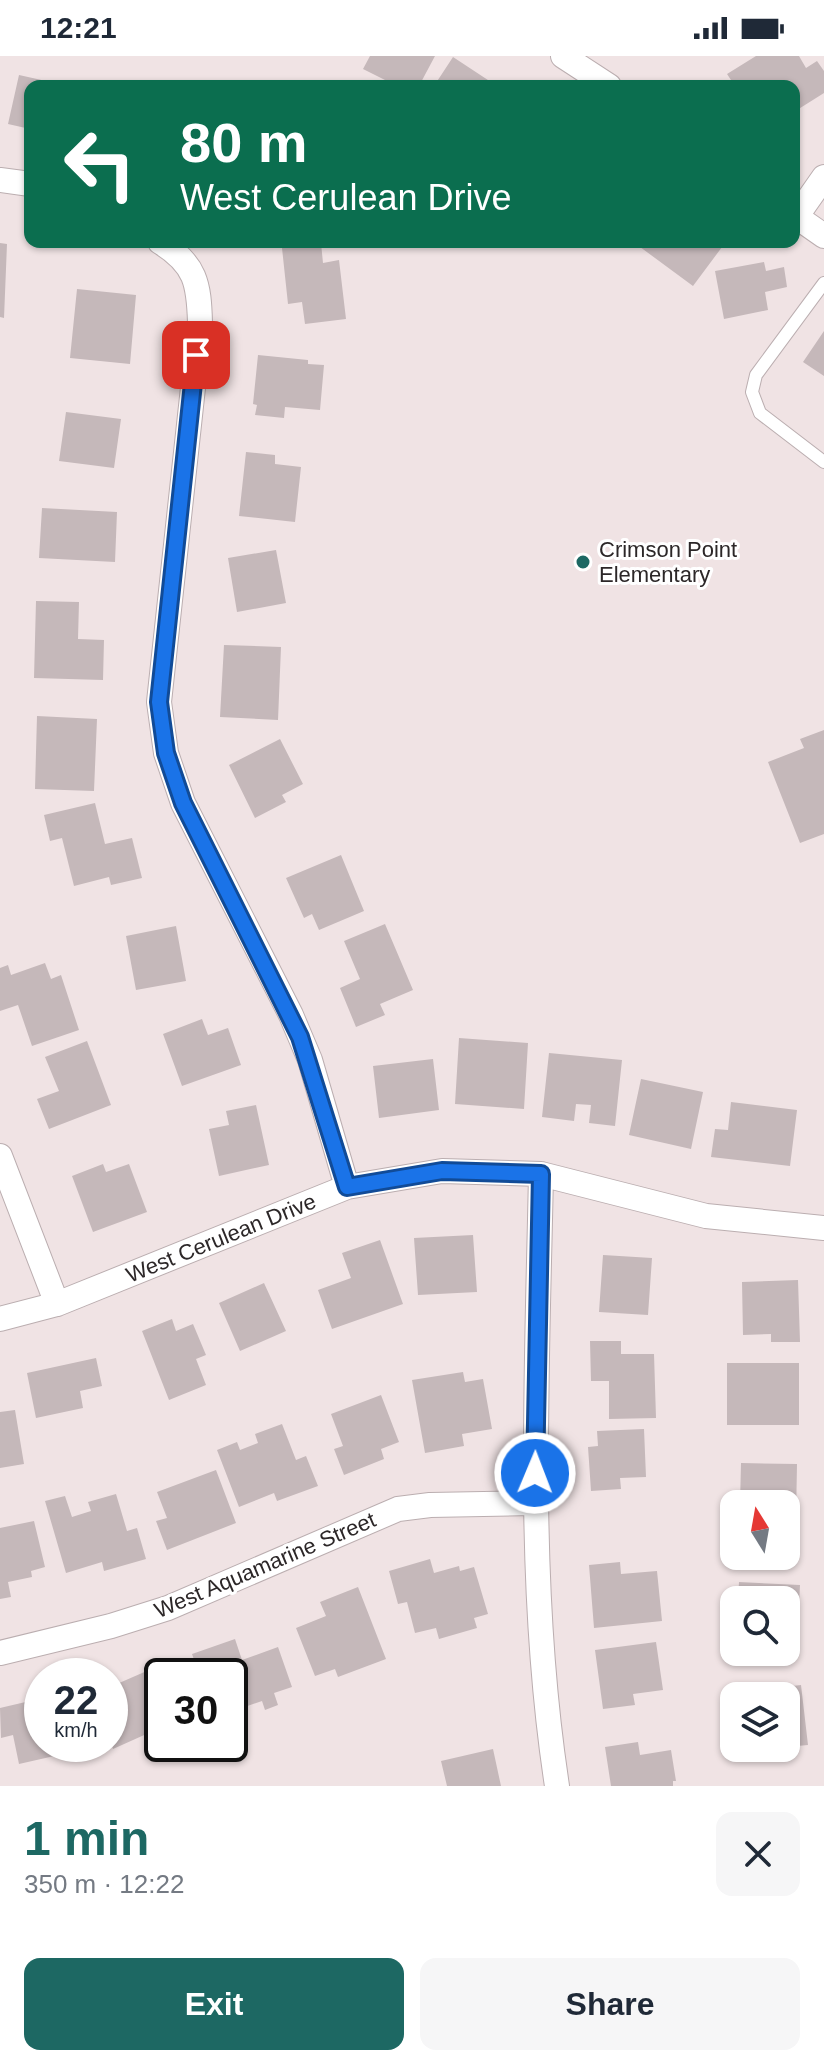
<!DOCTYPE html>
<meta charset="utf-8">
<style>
:root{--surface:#fff;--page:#f6f6f7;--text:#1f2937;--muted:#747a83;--accent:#1d6863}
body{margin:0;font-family:Arial,sans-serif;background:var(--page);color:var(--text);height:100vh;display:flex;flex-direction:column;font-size:30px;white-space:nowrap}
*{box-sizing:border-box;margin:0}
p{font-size:26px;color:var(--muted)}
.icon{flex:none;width:44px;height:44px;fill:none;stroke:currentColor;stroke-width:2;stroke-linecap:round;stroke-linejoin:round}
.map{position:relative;height:1730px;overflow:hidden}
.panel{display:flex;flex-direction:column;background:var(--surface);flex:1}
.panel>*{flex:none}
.banner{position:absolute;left:24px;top:24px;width:776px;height:168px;border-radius:16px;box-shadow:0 2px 6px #0004;background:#0b6e4f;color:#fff;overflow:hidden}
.needle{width:52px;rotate:349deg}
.fabs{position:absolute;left:720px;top:1434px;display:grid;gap:16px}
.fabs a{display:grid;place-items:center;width:80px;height:80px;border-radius:16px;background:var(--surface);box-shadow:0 2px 6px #0004;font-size:40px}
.speed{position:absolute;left:24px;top:1602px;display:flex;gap:16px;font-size:40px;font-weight:700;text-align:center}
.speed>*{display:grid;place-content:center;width:104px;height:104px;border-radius:50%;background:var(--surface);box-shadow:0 2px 6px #0004;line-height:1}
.speed small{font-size:20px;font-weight:400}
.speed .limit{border:4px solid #111;border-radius:12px;background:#fff;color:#111}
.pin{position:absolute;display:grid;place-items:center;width:68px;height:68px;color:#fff;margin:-34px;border-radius:16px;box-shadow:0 4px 12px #0006}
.me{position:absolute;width:88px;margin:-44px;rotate:1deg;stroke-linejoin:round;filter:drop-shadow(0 0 6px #0008)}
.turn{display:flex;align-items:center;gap:28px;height:168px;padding:0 24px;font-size:36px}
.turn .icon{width:104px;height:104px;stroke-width:2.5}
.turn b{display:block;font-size:56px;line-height:68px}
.round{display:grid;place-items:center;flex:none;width:84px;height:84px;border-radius:16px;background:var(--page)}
.head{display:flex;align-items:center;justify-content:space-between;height:136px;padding:0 24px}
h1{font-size:48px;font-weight:700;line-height:60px;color:var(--accent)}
.button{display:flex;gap:16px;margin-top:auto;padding:16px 24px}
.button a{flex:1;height:92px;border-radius:16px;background:var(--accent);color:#fff;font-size:32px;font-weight:700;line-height:92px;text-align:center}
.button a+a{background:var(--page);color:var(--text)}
.status{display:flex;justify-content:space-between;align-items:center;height:56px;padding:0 40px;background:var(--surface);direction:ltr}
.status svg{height:22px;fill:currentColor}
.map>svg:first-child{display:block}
</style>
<div class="status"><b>12:21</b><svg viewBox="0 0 49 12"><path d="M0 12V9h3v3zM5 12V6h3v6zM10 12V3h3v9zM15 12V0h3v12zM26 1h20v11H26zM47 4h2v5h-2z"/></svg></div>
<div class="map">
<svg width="824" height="1730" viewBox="0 0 824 1730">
<rect width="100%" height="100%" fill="#f0e3e4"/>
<!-- building -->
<path fill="#c5b8ba" d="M370,0H435L419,30H397L363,13Z
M756,0H799L806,12L817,5L824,15V37L797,54L794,30H735L727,18Z
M453,1L494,28L493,30H434Z
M19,19L64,29L30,30V73L8,68Z
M637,186H723L725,187L693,230L636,188Z
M0,187L7,188L4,262L0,261Z
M321,187L323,207L339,204L346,263L305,268L302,246L288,248L282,192Z
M764,206L766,215L784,211L787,231L765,236L768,254L724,263L715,215Z
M77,233L136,239L130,308L70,302Z
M824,275V320L803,306Z
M258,299L308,304V308L324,309L320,354L285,351L284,362L255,359L257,349L253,348Z
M66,356L121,363L114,412L59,405Z
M246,396L275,399V408L301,411L295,466L239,460Z
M42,452L117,456L115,506L39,502Z
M276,494L286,547L237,556L228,502Z
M36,545L79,546L78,583L104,584L103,624L34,622Z
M224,589L281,591L278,664L220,661Z
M37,660L97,663L94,735L35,733Z
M824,674V778L800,787L768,706L804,692L800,683Z
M280,683L303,728L282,739L286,746L255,762L229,709Z
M95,747L105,788L132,782L142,822L111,829L109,821L74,830L62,782L50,785L44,759Z
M341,799L364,855L319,874L312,858L304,862L286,822Z
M385,868L413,934L380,948L385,959L356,971L340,932L360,923L344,885Z
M176,870L186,925L136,934L126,880Z
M45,907L51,923L61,919L79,974L32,990L18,949L0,955V912L8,909L11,919Z
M202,963L208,979L228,972L241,1009L182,1030L163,978Z
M459,982L528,987L524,1053L455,1048Z
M87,985L111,1049L49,1073L37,1043L59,1035L45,1001Z
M549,997L622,1004L615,1070L589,1067L591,1049L576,1048L574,1065L542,1061Z
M433,1003L439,1054L379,1062L373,1010Z
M641,1023L703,1036L691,1093L629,1079Z
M731,1046L797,1054L790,1110L711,1101L715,1073L728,1074Z
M256,1049L269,1109L219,1120L209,1073L229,1069L226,1055Z
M103,1108L106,1116L129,1108L147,1156L93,1176L72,1120Z
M473,1179L477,1236L418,1239L414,1182Z
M380,1184L403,1248L332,1273L318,1234L351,1222L342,1197Z
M603,1199L652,1202L648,1259L599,1256Z
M798,1224L800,1286H771V1278L743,1279L742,1226Z
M264,1227L286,1275L240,1295L219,1247Z
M172,1263L176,1275L193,1268L206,1299L196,1303L206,1329L169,1344L142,1275Z
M590,1285H621V1298H654L656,1362L609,1363V1325H591Z
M96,1302L102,1330L80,1335L83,1352L36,1362L27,1317Z
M727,1307H799V1369H727Z
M463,1316L465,1326L483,1323L492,1373L462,1378L464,1390L425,1397L412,1324Z
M381,1339L399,1386L381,1393L384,1403L344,1419L334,1393L343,1390L331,1358Z
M15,1354L24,1408L0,1412V1356Z
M282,1368L296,1404L306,1400L318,1430L277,1445L274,1437L239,1451L217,1394L237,1386L240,1394L258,1387L255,1378Z
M644,1373L646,1421L620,1422L621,1433L591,1435L588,1391L598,1390L597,1375Z
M741,1407L797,1408L796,1463L786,1462V1448H740Z
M216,1414L236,1467L167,1494L156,1465L167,1462L157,1436Z
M116,1438L127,1475L137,1472L146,1503L104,1515L102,1506L66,1517L45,1445L65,1440L72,1461L91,1455L88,1446Z
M34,1465L45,1511L31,1515L32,1521L8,1526L11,1541L0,1543V1472Z
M430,1503L434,1517L459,1510L460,1515L474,1511L488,1558L474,1562L477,1572L439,1583L436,1572L415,1577L407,1546L398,1548L389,1515Z
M620,1506L621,1518L657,1515L662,1565L594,1572L589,1509Z
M739,1526L800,1529L797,1588L786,1587V1544H738Z
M358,1531L386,1603L338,1621L335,1613L315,1620L296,1572L326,1560L320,1546Z
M235,1583L242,1604L278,1591L292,1631L274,1637L278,1649L265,1654L262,1645L230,1656V1620H200L192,1598Z
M656,1586L663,1634L633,1638L635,1649L603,1653L595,1594Z
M149,1614L162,1643V1671L113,1693L110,1685V1631Z
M801,1629L808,1689L786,1691V1640H749L748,1635Z
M34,1644L36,1653L42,1652V1688H84L85,1693L19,1708L13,1679L1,1682L0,1652Z
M638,1686L640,1699L671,1694L676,1725H673V1730H611L605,1691Z
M493,1693L501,1730H447L441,1705Z"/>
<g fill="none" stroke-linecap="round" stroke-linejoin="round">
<defs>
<path id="service" d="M824,227L756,319L752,336L760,357L824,406"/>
<path id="minor" d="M563,0L609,30
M0,124L30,128
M794,159L824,180
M796,161L824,121
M160,186C196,208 199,228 200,267L159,646L166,697L183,747L291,959L310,1004L347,1131
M0,1100L57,1248
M541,1118C537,1322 526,1528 557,1730
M0,1263L57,1248L347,1131L442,1115L541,1118L706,1160L824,1172
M0,1597L111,1570L168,1552L398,1453L430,1449L534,1447"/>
</defs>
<!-- service casing -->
<use href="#service" stroke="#bbaeb0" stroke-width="14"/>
<!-- minor casing -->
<use href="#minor" stroke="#bbaeb0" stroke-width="26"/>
<!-- service -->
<use href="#service" stroke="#fff" stroke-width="12"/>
<!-- minor -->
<use href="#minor" stroke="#fff" stroke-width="24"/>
</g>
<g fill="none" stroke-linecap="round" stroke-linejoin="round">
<defs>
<path id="route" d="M196,299L159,646L166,697L183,747L300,981L347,1131L442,1115L541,1118L535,1417"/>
</defs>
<!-- route casing -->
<use href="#route" stroke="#114b97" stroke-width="20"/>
<!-- route -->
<use href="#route" stroke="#1a73e8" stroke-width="14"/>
</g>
<!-- markers -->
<circle fill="#1d6863" stroke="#fff" stroke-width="3" cx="583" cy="506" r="8"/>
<g text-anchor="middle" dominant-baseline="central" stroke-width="6" stroke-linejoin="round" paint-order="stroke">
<!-- poi labels -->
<g font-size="22" fill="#2c2728" stroke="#fff" text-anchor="start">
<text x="599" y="493">Crimson Point<tspan x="599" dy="25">Elementary</tspan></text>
</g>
<!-- street labels -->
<g font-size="22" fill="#2c2728" stroke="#fff">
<text transform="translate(221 1182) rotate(-22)">West Cerulean Drive</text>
<text transform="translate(265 1509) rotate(-23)">West Aquamarine Street</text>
</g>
</g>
</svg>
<div class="fabs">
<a><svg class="needle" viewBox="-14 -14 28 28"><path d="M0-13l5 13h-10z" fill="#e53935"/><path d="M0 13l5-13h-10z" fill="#747a83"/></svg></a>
<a><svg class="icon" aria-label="search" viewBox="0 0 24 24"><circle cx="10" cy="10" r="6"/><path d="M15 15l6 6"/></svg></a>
<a><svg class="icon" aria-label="layers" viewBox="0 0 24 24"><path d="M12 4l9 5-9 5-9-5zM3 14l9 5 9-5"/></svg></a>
</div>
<div class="speed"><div>22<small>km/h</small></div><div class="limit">30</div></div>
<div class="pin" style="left:196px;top:299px;background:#d93025"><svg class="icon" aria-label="arrive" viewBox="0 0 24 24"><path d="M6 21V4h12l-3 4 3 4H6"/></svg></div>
<svg class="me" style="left:535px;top:1417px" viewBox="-20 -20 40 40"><circle r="17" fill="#1a73e8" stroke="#fff" stroke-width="3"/><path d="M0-11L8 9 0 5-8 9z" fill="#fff"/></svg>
<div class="banner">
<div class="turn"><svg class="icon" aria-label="left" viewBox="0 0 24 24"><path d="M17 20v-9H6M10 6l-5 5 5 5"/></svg><div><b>80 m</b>West Cerulean Drive</div></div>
</div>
</div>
<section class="panel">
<div class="head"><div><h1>1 min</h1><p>350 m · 12:22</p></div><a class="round"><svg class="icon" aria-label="close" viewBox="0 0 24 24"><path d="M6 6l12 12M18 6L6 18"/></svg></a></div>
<div class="button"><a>Exit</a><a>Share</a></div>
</section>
